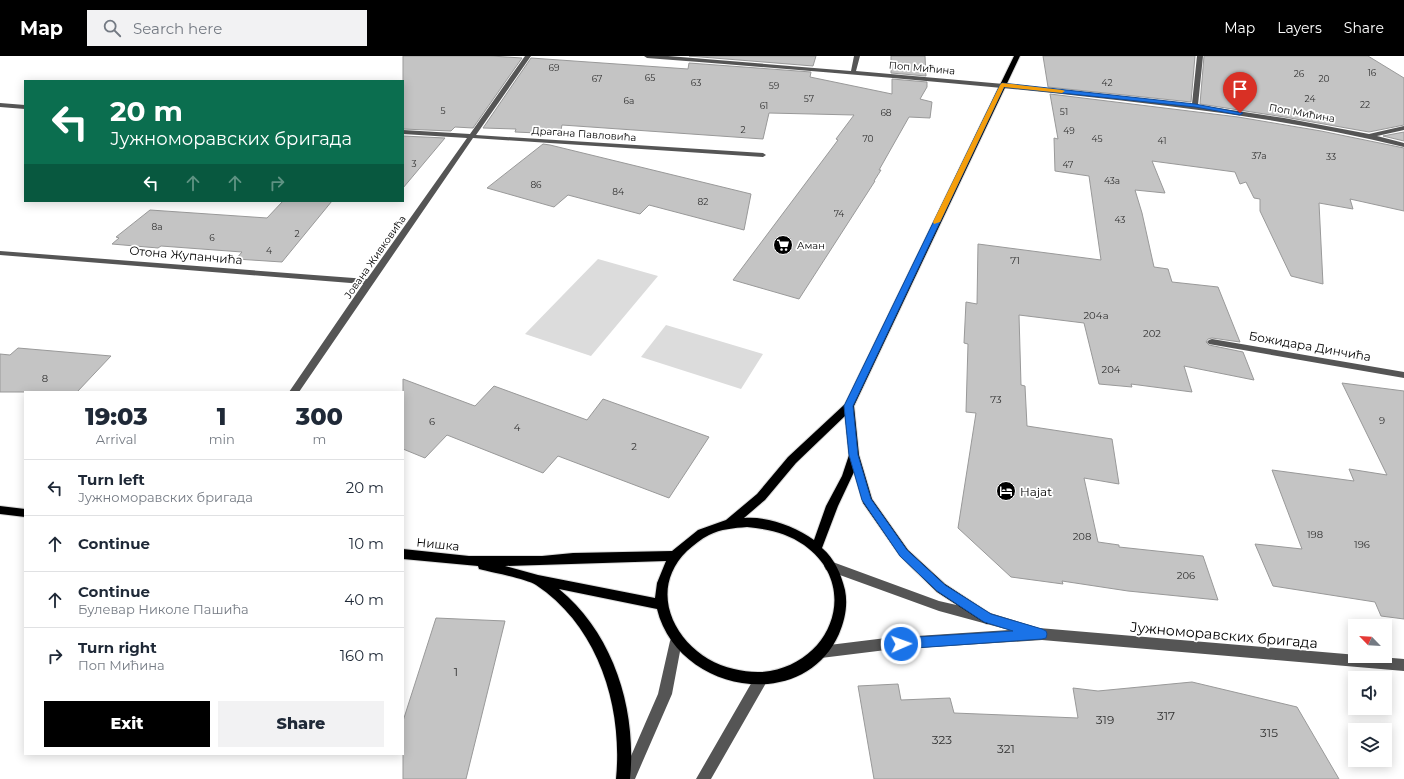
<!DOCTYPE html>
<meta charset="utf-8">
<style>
:root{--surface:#fff;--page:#f2f2f3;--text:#1f2937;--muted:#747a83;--line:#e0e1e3;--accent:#000}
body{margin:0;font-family:Montserrat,sans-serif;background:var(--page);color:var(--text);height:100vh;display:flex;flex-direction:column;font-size:15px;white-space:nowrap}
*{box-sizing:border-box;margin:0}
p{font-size:13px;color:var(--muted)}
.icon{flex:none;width:22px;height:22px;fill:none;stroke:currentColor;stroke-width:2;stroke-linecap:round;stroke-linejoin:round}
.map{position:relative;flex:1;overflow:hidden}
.panel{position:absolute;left:24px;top:335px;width:380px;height:364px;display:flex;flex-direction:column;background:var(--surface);border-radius:0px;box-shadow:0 2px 10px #0003}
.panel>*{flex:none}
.guide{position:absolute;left:24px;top:24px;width:380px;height:122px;border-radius:0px;box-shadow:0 2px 10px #0003;background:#0b6e4f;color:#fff;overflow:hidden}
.needle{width:26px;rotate:295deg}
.controls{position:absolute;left:1348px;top:563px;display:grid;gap:8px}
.controls a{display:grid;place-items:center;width:44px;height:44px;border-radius:0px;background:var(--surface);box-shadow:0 2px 10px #0003;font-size:20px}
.pin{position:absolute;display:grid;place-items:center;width:34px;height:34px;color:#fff;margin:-41px -17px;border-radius:50% 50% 50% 0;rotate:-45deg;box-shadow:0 0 4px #0007}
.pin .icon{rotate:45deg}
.me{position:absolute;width:44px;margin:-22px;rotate:88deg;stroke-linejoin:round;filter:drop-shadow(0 0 3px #0008)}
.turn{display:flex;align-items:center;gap:14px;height:84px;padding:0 20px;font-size:18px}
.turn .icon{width:52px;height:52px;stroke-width:2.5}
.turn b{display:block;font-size:28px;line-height:34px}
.lanes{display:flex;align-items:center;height:38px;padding:0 20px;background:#0003;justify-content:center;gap:20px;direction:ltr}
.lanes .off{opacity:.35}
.eta{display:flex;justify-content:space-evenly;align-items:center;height:68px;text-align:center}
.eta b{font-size:24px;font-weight:800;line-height:28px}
.primary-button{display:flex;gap:8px;margin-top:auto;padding:8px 20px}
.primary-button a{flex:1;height:46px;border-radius:0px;background:var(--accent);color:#fff;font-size:16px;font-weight:800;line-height:46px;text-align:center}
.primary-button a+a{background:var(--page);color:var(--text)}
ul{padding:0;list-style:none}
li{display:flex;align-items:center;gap:12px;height:56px;padding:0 20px;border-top:1px solid var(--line)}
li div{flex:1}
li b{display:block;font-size:15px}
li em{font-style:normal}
header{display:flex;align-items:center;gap:24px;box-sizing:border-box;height:56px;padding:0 20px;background:var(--accent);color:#fff}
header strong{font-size:19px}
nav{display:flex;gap:22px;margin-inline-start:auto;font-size:14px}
.search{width:280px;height:36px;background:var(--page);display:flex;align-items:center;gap:10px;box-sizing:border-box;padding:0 14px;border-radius:0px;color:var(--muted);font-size:15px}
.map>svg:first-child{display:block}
</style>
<header>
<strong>Map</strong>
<div class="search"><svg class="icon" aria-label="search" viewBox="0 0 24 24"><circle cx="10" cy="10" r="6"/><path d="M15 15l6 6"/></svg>Search here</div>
<nav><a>Map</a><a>Layers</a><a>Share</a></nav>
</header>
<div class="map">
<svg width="1404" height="723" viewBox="0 0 1404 723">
<rect width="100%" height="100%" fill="#fff"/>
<!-- green -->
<path fill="#dcdcdc" d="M598,203L658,220L591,300L525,278Z
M666,269L763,298L741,333L641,301Z"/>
<!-- building -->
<path fill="#c4c4c4" stroke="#999" d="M403,0H491L522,2L473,72L455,71L451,75L403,73Z
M689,0H816L813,10Z
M891,0H925L926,20L891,17Z
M1043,0H1195L1191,46L1048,31Z
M1204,0H1368L1404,22V69L1369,76L1284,61L1200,48Z
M531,2L688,13L689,7L811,16L810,21L892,38V23L927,26V31L920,43L932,46L930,62L909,61L879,114H881L874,125H875L799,243L733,224L838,84L836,83L854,59L769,57L763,83L562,69L560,78L515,76L516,73L483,72Z
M1050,38L1238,61L1321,75L1404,92V155L1350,143L1353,153L1319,147L1323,228L1291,220L1260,155V143L1254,142L1246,126L1240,128L1235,116L1152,105L1165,137L1135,134L1142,157L1154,211L1168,213L1172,226L1218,231L1240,286L1212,282L1208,283L1206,286L1209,289L1243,296L1254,324L1184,310L1192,336L1131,328L1132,331L1099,328L1084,267L1019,259L1021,329L1025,330L1027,370L1112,383L1119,428L1084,422L1098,486L1119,489V491L1203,500L1218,544L1128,535L1062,525L1063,528L1011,521L958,472L976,357L966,356L968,288L964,287L966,246L977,248L978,188L1101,204L1089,120L1055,115L1054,82L1058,83Z
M1404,76V85L1383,80Z
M403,80L445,82L403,132Z
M543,88L550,89L751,138L744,174L649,149L640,158L568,139L554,151L487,132Z
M283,145H332L282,206L236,203L242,196L161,190L158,192L112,188L119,182L116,181L150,154L267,162Z
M18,292L111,300L77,336H0V298L10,299Z
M403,323L475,350L494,330L587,364L603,343L709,381L669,442L558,400L543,417L447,379L425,402L403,393Z
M1342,327L1404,335V563L1381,560L1375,546L1273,530L1255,488L1302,493L1272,414L1354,425L1349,413L1387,419Z
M436,562L505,565L466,723H403V665Z
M1192,626L1297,651L1339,723H874L858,630L898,628L901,644L950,642L954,657L1078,662L1073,632L1098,635Z"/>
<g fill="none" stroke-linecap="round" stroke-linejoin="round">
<defs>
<path id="major" d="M1014,0H1020L854,350L859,399L872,443L908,494L945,528L991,558L993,562L991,566L987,568L983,566L937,536L900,500L863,447L854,416L838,450L822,492C835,503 841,518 845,534C848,549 845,564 839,578C803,659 677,636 657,553L559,533C614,578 637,654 630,723H616C623,651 599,571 536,529C527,523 495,517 483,514L479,513L478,510L403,503V493L469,500H542L573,497L672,495L698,474L726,464L757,438L788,401L845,348ZM845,360L849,399L842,420L826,450L814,484C795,470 767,460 744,462L765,444L796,407ZM747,471C768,473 787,477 804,489C860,529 833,604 770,615C759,617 746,616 734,613C682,602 642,539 687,495C694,489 701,483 709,479C721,473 734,472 747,471ZM666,505L657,527L655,542L538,519L505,510Z
M0,450L25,453V461L0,458Z"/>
</defs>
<!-- major casing -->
<use href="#major" stroke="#dbdbdb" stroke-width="2"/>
<!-- minor -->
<path fill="#555" fill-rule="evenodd" d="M525,0H531L476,79L763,97L766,99L763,101L473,82L299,336H289L363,228L0,199V195L367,223L467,82L403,78V74L470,78Z
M644,0H668L851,15L854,0H860L856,15L1028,30L1192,48L1197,0H1203L1198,49L1284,62L1369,78L1404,70V74L1377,80L1404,87V91C1294,64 1183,51 1071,39C930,24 789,13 647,2Z
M0,47L25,49V53L0,51Z
M1212,283L1404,316V322L1209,288L1207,286L1209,284Z
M830,505L939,545L987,556L1039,572L1404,603V615L1042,584L886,594L821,602L816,600L815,596L816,592L821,590L886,582L1009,574L939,555L826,514L824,510L826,506Z
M676,579L680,581L682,585L672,638L635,723H621L658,638L670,585L672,581Z
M761,617L766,619L768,623L766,627L711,723H696L756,619Z"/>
<!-- major -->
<use href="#major" fill="#000" fill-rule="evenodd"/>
</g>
<!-- route -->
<path fill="#1a73e8" stroke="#114b97" d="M1002,27L1195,48L1243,57L1240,59L1195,51L1004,31L853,350L858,399L871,443L907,494L945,529L991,558L1042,573L1046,575L1047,578L1046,582L1042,583L901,593L897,591L895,588L897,584L901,582L1013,575L984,566L937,535L900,500L862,444L849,399L844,350L1000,29Z"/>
<!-- slow -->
<path fill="#f59e0b" d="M1002,27L1062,34L1065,35L1062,37L1004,31L940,166L934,168L933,166L1000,29Z"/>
<!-- icons -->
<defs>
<symbol id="supermarket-disc" viewBox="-11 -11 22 22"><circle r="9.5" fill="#000" stroke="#fff"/><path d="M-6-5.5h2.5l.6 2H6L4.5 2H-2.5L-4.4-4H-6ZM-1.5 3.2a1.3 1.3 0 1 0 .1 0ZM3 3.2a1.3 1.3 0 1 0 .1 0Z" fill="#fff"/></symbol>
<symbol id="hotel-disc" viewBox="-11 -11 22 22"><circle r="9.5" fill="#000" stroke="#fff"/><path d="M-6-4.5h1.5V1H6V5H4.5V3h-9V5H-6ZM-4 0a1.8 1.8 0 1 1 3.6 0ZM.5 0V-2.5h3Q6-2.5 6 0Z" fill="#fff"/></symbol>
</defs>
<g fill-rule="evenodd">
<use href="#supermarket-disc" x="772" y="178" width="22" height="22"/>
<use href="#hotel-disc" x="995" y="424" width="22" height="22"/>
</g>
<g text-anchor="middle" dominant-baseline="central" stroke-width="3.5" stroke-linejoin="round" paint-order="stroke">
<!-- far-number labels -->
<g font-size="9" fill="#313131">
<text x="554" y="11">69</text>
<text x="1372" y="16">16</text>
<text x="1299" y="17">26</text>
<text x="650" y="21">65</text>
<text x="597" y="22">67</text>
<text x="1324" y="22">20</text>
<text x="696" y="26">63</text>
<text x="1107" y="26">42</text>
<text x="774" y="29">59</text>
<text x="809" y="42">57</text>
<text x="1310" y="42">24</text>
<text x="629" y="44">6a</text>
<text x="1365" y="48">22</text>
<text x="764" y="49">61</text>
<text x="443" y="54">5</text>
<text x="1064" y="55">51</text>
<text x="886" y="56">68</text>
<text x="743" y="73">2</text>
<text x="1069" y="74">49</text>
<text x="868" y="82">70</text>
<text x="1097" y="82">45</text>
<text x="1162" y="84">41</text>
<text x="1259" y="99">37a</text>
<text x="1331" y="100">33</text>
<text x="414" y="107">3</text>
<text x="1068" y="108">47</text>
<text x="1112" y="124">43a</text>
<text x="536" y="128">86</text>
<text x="618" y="135">84</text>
<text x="703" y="145">82</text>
<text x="839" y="157">74</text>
<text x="1120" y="163">43</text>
<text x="157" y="170">8a</text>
<text x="297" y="177">2</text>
<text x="212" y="181">6</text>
<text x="269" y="194">4</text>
</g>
<!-- far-street labels -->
<g font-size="10" fill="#000" stroke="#fff">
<text transform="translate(922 12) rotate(5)">Поп Мићина</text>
<text transform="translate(1302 57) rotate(10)">Поп Мићина</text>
<text transform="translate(584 78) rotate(4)">Драгана Павловића</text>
<text transform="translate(375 201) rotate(-55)">Јована Живковића</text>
</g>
<!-- far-poi labels -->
<g font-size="10" fill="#000" stroke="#fff" text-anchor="start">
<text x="797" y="189">Аман</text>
</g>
<!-- number labels -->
<g font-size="10" fill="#313131">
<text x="1015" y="204">71</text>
<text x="1096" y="259">204a</text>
<text x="1152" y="277">202</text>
<text x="1111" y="313">204</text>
<text x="45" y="322">8</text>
<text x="996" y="343">73</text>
<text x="1382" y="364">9</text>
<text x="432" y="365">6</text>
<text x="517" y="371">4</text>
<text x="634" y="390">2</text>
<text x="1315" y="478">198</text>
<text x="1082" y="480">208</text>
<text x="1362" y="488">196</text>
<text x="1186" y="519">206</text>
</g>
<!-- street labels -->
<g font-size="12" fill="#000" stroke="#fff">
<text transform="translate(186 199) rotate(5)">Отона Жупанчића</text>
<text transform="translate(1310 290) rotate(10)">Божидара Динчића</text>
<text transform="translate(438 488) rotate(6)">Нишка</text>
</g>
<!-- poi labels -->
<g font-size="12" fill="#000" stroke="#fff" text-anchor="start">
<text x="1020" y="435">Hajat</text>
</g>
<!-- near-number labels -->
<g font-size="12" fill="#313131">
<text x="456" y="615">1</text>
<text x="1166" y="659">317</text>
<text x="1105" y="663">319</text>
<text x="1269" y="676">315</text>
<text x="942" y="683">323</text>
<text x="1006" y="692">321</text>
</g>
<!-- near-street labels -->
<g font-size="14" fill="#000" stroke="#fff">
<text transform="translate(1224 579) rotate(5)">Јужноморавских бригада</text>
</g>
</g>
</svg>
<div class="controls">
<a><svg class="needle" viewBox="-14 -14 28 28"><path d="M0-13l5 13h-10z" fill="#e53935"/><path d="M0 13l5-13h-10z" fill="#747a83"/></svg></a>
<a><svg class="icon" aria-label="sound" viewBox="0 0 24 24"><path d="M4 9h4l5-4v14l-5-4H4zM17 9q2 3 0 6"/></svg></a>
<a><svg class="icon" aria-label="layers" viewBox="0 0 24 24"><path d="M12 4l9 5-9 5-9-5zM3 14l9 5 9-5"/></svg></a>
</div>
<div class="pin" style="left:1240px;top:57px;background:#d93025"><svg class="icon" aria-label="arrive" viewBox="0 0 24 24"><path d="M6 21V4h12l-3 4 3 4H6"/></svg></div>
<svg class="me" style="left:901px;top:588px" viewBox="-20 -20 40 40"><circle r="17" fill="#1a73e8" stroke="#fff" stroke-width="3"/><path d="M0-11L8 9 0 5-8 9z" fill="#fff"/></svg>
<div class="guide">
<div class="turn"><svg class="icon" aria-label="left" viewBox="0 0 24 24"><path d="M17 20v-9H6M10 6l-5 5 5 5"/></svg><div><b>20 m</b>Јужноморавских бригада</div></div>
<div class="lanes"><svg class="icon" aria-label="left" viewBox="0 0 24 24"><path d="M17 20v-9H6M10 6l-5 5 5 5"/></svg><svg class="icon off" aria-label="ahead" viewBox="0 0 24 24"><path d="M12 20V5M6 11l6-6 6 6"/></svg><svg class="icon off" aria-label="ahead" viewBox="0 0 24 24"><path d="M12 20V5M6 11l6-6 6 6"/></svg><svg class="icon off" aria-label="right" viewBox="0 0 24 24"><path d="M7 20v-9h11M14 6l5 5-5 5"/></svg></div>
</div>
<section class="panel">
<div class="eta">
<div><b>19:03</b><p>Arrival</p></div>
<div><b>1</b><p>min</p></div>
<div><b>300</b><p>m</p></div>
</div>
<ul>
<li><svg class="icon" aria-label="left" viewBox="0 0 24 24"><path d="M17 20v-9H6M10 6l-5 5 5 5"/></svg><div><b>Turn left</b><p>Јужноморавских бригада</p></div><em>20 m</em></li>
<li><svg class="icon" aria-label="ahead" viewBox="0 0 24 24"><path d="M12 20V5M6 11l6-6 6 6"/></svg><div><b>Continue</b></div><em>10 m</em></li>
<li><svg class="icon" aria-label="ahead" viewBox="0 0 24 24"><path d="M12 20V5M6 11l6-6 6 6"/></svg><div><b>Continue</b><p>Булевар Николе Пашића</p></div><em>40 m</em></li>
<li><svg class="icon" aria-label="right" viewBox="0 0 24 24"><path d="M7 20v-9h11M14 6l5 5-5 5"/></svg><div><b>Turn right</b><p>Поп Мићина</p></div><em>160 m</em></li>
</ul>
<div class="primary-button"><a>Exit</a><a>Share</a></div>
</section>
</div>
